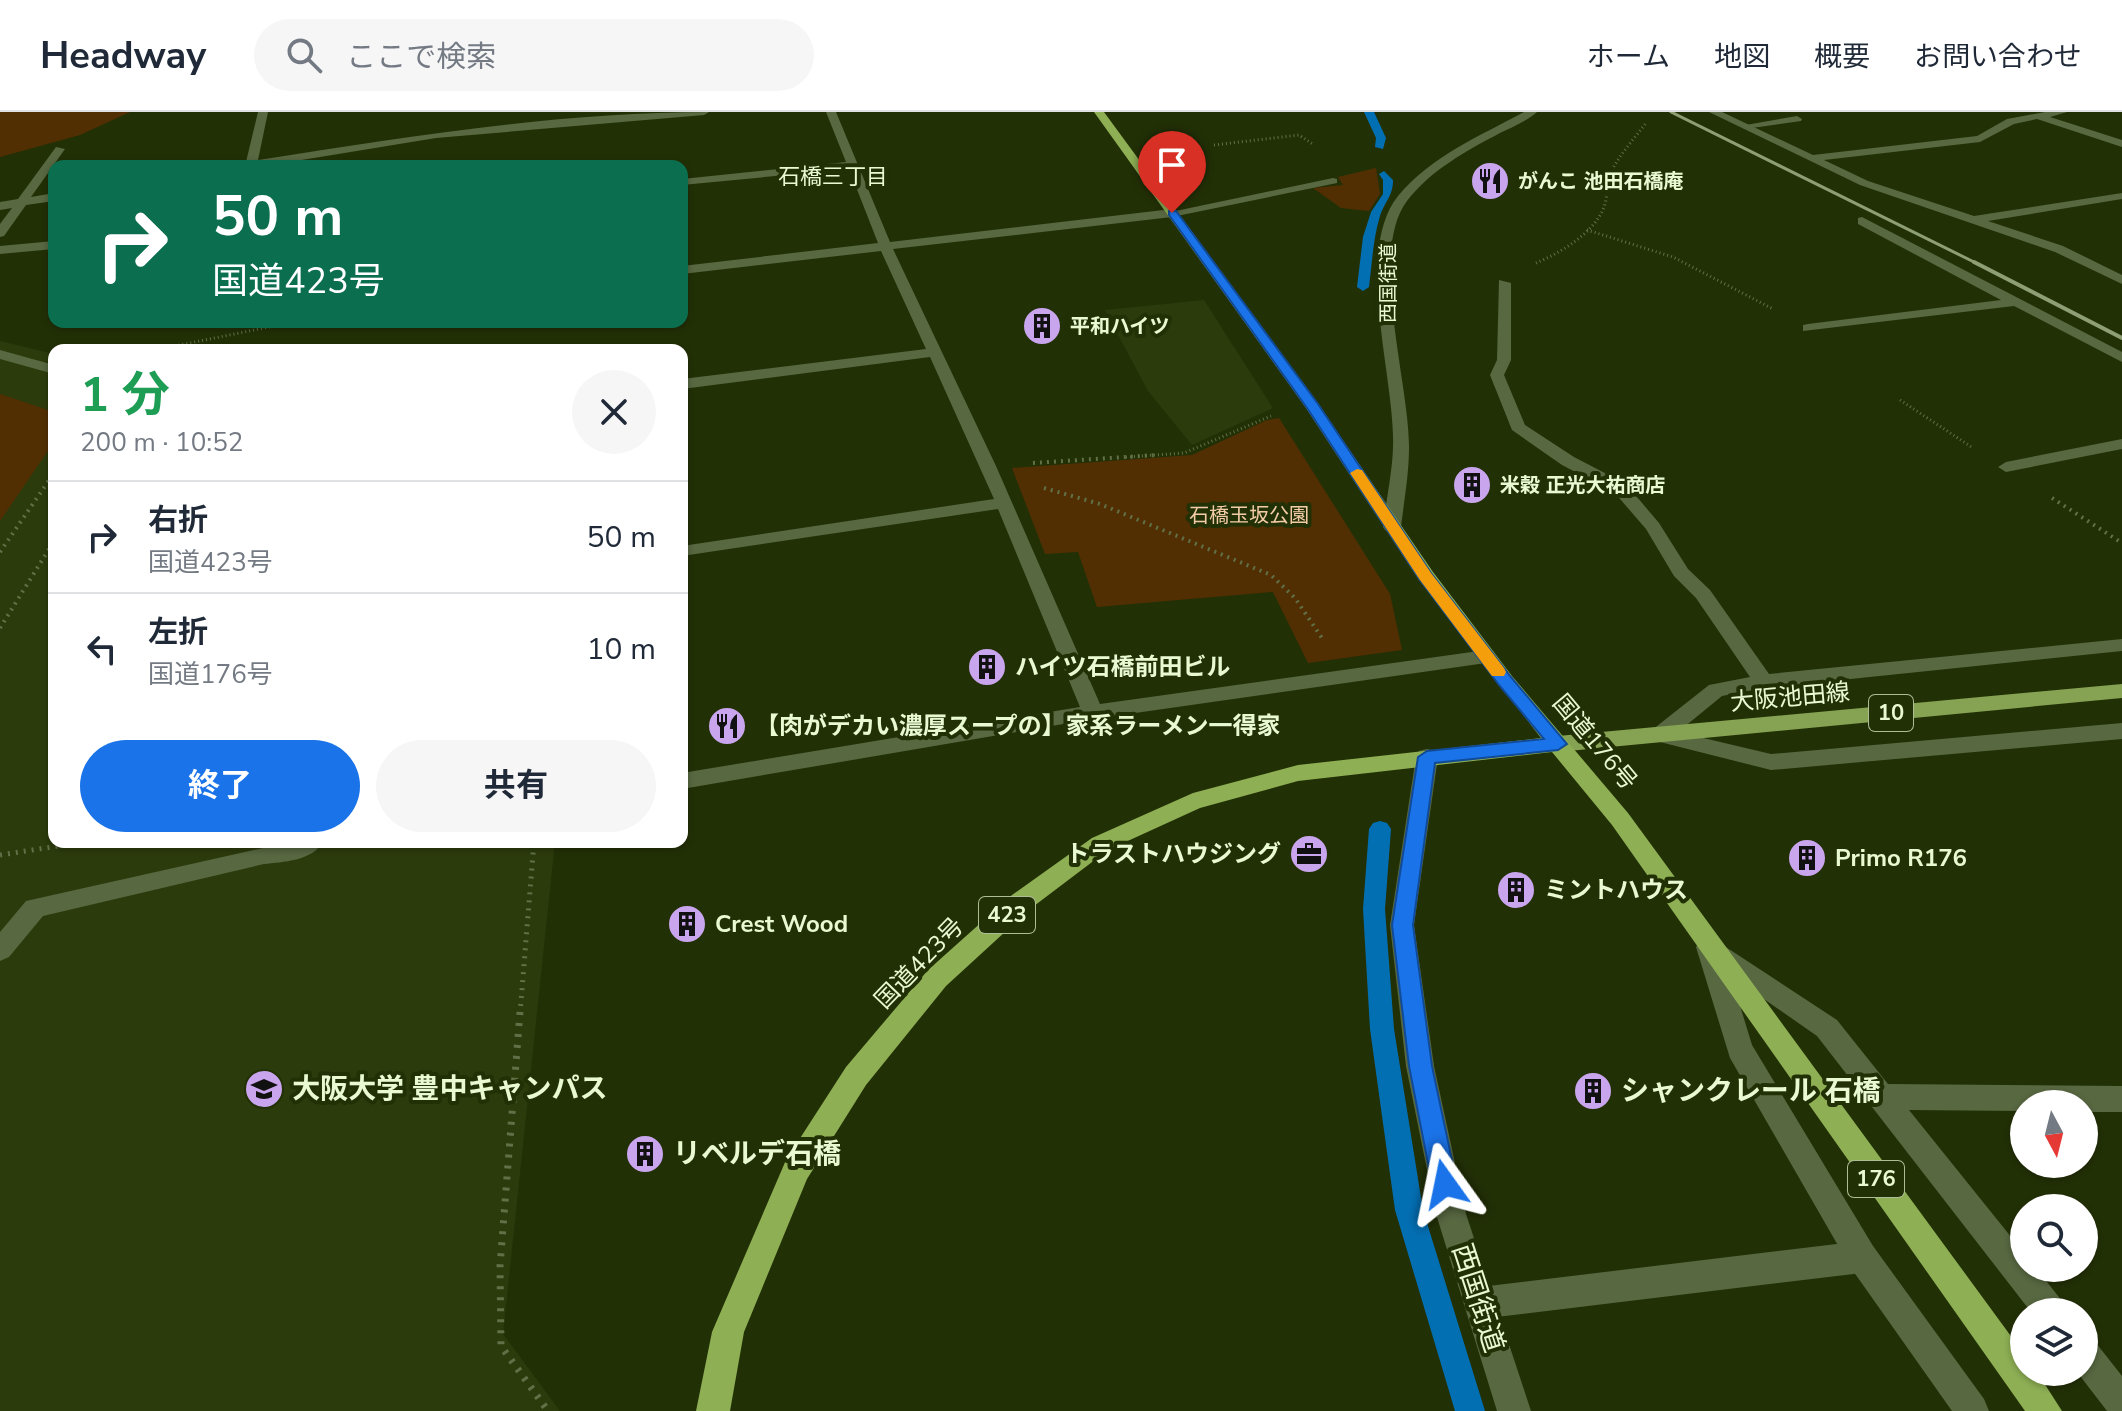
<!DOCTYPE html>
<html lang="ja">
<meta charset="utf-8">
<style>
:root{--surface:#fff;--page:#f6f6f7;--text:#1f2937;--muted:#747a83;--line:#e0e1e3;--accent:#1a73e8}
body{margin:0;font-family:"Nunito Sans","Noto Sans JP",sans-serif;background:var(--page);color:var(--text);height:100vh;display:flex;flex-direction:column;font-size:30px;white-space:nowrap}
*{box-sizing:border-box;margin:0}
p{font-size:26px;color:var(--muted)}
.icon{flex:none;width:44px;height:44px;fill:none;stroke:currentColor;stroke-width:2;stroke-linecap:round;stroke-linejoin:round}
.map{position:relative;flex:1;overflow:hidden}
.sheet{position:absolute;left:48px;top:232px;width:640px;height:504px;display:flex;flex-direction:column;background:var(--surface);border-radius:16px;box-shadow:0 2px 6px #0004}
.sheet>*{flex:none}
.hud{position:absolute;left:48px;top:48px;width:640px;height:168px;border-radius:16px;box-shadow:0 2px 6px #0004;background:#0b6e4f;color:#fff;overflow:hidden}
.needle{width:52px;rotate:173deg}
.controls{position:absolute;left:2010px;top:978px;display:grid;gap:16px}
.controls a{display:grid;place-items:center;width:88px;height:88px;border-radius:50%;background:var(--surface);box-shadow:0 2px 6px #0004;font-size:40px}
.pin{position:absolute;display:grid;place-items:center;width:68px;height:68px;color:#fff;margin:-82px -34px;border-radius:50% 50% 50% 0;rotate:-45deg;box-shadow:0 0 8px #0007}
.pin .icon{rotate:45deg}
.me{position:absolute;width:88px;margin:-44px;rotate:348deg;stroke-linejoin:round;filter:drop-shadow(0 0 6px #0008)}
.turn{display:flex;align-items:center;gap:28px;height:168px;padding:0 32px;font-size:36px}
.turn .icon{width:104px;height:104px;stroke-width:2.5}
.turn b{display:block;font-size:56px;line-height:68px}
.round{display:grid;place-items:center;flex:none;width:84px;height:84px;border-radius:42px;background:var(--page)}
.head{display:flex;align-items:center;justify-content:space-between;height:136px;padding:0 32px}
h1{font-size:48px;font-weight:700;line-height:60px;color:#1e9e55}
.action{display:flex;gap:16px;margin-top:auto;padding:16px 32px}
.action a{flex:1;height:92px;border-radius:48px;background:var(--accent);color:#fff;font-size:32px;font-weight:700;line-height:92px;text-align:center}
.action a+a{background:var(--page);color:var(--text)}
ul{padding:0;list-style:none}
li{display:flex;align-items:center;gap:24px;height:112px;padding:0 32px;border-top:2px solid var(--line)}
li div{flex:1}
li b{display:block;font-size:30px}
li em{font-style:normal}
header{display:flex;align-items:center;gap:48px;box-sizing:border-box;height:112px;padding:0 40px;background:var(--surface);border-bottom:2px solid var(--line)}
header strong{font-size:38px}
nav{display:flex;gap:44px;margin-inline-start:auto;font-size:28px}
.search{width:560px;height:72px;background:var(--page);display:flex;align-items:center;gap:20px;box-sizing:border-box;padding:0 28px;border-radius:44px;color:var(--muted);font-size:30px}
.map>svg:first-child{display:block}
</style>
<header>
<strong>Headway</strong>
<div class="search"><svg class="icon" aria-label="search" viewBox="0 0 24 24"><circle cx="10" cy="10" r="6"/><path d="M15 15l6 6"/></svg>ここで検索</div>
<nav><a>ホーム</a><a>地図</a><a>概要</a><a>お問い合わせ</a></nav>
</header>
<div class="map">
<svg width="2122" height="1299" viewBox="0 0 2122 1299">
<rect width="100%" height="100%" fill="#223006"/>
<!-- built -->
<path fill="#2c3b0c" d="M1204,188L1273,296L1192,333L1148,279L1105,198Z
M0,229L54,242V730H555L503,1222L560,1299H0Z"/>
<!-- green -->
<path fill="#522f03" d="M0,0H130L80,23L0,45Z
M1376,56L1380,82L1369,99L1341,96L1313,76L1343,73L1338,65Z
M0,282L54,300V330L0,409Z
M1279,306L1390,482L1402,538L1308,551L1273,480L1097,495L1078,440L1045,442L1012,356L1192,343L1267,308Z"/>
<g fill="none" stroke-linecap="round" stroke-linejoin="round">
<!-- stream -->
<path fill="#036fb3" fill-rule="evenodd" d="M1364,0H1374L1386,26L1383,37L1375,35L1376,26Z
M1384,59L1393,68C1393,84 1385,89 1380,104C1373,127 1372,151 1369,175L1363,179L1357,175L1363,125L1371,100L1383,82V68L1379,62Z
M1380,709L1387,711L1391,717L1385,797L1394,917L1423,1098L1485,1299H1455L1395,1098L1370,917L1363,797L1369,717L1373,711Z"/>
<!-- path-far3 -->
<path stroke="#617047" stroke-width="3" stroke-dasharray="1 3" stroke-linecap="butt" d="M1214,33L1299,23L1314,33
M1587,118L1673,145L1773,197
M1536,151C1560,141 1597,120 1605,92C1608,82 1606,72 1610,62C1619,43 1634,27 1646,11
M155,238L294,210
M1900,288L1973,336
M1126,345L1184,341L1271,304"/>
<!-- path-far2 -->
<path stroke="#617047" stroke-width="4" stroke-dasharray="2 5" stroke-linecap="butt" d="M1033,351L1156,343
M1044,376L1100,392L1271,463L1295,486L1322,526
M2052,386L2122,431
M0,440L54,361
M0,516L54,429"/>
<!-- path-far1 -->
<path stroke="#617047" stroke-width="5" stroke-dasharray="2 6" stroke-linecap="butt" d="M0,743L84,730
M520,902L534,730"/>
<!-- path -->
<path stroke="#617047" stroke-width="7" stroke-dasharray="3 8" stroke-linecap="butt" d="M520,900L500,1154L501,1234L548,1299"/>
<!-- service -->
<path fill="#586841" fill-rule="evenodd" d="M1797,4L1802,7L1801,9L1745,17L1740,14Z
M1333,66L1337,67V71L1172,105L1166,101Z
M0,238L54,253V262L0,247Z
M290,730H323C312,749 283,750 264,752L43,804L9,845L0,849V820L26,789Z
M1862,1129L1873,1134L1878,1145L1873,1156L1862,1161L1480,1207L1469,1202L1464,1191L1469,1180L1480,1175Z"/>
<!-- minor -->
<path fill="#586841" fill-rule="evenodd" d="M258,0H268L258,48C407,25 558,0 709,0L704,3L436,26L265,54H238L246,50Z
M826,0H836L890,130L1172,97L1178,101L1172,105L893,137L996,354L1100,592L1486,538L1493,540L1496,545L1493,550L1093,607L682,677V661L1080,595L998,397L682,444V434L994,387L930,245L682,277V267L926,237L881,139L682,162V154L878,131L849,57L682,73V67L846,50Z
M1524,0H1537C1527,9 1512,15 1500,21C1466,39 1431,58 1407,89C1368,140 1410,274 1409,336C1409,362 1404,389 1401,415L1392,420L1386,419L1383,415C1386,389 1392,362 1393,336C1396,269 1353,140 1398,84C1431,44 1480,24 1524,0Z
M1709,0H1722L1813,43L1977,24L2007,7L2045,0H2067L2050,5L2122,28V35L2037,7L2014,12L1980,30L1824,48L1868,69L1974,104L2122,81V87L1988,109L2063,134L2122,163V172L2055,140L1860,73Z
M56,35L65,37L31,85L54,81V89L26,93L4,124L0,125V112L12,96L0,98V90L18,87Z
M1862,105L2122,240V250L2014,194L1803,219V213L1808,212L2001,188L1858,112V106Z
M54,129V137L0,142V134Z
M1499,168L1511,171V248L1504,263L1525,313L1574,345L1626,372L1659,411L1688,457L1710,478L1769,562L2122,527V539L1764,576L1722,584L1678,620L1771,642L2122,611V627L1771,658L1652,628L1649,623L1652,618L1709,573L1750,565L1696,486L1674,464L1646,417L1614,380L1562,353L1512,318L1490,263L1497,248Z
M2122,327V337L2006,360L1998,355L2006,350Z
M1427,637L1435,639L1438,645L1414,813L1434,954L1466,1102L1531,1299H1497L1436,1102L1406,954L1390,813L1416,645L1419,639Z
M1709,824L1837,908L1888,972L2122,974V1000H2084V992H2024V999L1909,998L2024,1141V1156H2036L2062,1189L2067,1200H2031L1817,924L1731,864L1752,933L1873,1134L1984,1287L1989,1299H1952L1851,1156L1730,946L1696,835L1700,828Z
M2084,1227L2096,1231L2122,1264V1299H2107L2077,1260H2084Z"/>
<!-- primary -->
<path fill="#85a352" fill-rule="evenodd" d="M2122,572V586L1558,640L1550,637L1547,632L1550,627L1558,624Z"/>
<!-- trunk -->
<path fill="#8eaf54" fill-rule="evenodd" d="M1094,0H1104L1318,292L1433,460L1512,564L1628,701L2024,1242V1260H2037L2062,1299H2025L1612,713L1552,640L1298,669L1200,696L1108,738L1030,797L946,874L866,973L807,1067L744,1220L730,1299H696L712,1220L786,1048L846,955L928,858L1012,783L1092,726L1193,681L1298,653L1541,626L1419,468L1306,296Z"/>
<!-- rail-far1 -->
<path stroke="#8e9e75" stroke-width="3" d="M1671,0L1978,152"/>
<!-- rail -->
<path stroke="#8e9e75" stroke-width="4" d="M1974,150L2122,226"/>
</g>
<!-- route -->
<path fill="#1a73e8" stroke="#114b97" stroke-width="2" d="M1169,99H1176L1318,292L1431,461L1511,565L1567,632L1558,638L1435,651L1413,813L1432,954L1457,1072L1453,1081L1445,1084L1436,1081L1432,1072L1409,954L1392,813L1418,645L1427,639L1544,627L1499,573L1420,468L1307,296L1169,103Z"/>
<!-- slow -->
<path fill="#f59e0b" d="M1357,357L1362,358L1431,461L1504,556L1506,560L1504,564H1492L1420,468L1350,361Z"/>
<!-- icons -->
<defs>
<symbol id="restaurant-disc" viewBox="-11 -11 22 22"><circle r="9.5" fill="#c9a5ee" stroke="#223006"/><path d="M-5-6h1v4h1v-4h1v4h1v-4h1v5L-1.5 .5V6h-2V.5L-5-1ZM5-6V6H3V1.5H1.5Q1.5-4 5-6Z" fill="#111"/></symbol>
<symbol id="building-disc" viewBox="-11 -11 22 22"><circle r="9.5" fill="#c9a5ee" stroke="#223006"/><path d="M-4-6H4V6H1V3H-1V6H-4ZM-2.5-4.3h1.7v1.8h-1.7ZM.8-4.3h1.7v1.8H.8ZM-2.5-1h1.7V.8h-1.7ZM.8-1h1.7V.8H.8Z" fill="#111"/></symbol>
<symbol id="office-disc" viewBox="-11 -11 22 22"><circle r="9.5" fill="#c9a5ee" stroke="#223006"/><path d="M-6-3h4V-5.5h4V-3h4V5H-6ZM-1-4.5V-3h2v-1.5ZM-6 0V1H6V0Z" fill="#111"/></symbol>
<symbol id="university-disc" viewBox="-11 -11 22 22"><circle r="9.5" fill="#c9a5ee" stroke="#223006"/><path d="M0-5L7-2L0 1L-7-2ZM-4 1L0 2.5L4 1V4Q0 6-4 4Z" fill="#111"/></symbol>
</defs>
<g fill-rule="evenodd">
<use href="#restaurant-disc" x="1468" y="47" width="44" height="44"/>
<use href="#building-disc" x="1020" y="192" width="44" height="44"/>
<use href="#building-disc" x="1450" y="351" width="44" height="44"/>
<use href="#building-disc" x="965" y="533" width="44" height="44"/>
<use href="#restaurant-disc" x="705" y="592" width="44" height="44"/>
<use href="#office-disc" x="1287" y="720" width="44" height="44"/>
<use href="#building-disc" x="1785" y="724" width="44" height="44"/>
<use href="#building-disc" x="1494" y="756" width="44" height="44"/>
<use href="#building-disc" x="665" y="790" width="44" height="44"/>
<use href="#university-disc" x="242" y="955" width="44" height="44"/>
<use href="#building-disc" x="1571" y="957" width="44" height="44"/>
<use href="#building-disc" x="623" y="1020" width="44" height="44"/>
</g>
<g text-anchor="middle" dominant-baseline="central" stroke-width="8" stroke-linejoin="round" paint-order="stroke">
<!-- far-poi labels -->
<g font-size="20" font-weight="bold" fill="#e9fad3" stroke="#223006" text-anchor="start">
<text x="1518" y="69">がんこ 池田石橋庵</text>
<text x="1070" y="214">平和ハイツ</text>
<text x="1500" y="373">米穀 正光大祐商店</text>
</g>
<!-- far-street labels -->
<g font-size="20" fill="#e9fad3" stroke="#223006">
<text transform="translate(1388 171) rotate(-90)">西国街道</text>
</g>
<!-- far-park labels -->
<g font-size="20" fill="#f3cca7" stroke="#223006">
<text x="1249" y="403">石橋玉坂公園</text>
</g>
<!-- far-neighbourhood labels -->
<g font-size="22" fill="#e9fad3" stroke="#223006">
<text x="833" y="65">石橋三丁目</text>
</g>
<!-- shield labels -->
<g fill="#223006" stroke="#adbd96" stroke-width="2">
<rect x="1869" y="583" width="44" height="36" rx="6"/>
<rect x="979" y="785" width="56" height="36" rx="6"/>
<rect x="1848" y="1049" width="56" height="36" rx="6"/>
</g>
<g font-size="22" font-weight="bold" fill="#e9fad3">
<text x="1891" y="601">10</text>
<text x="1007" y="803">423</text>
<text x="1876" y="1067">176</text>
</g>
<!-- poi labels -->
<g font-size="24" font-weight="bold" fill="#e9fad3" stroke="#223006" text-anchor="start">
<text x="1015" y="555">ハイツ石橋前田ビル</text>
<text x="755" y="614">【肉がデカい濃厚スープの】家系ラーメン一得家</text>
<text x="1281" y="742" text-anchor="end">トラストハウジング</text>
<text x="1835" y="746">Primo R176</text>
<text x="1544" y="778">ミントハウス</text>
<text x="715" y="812">Crest Wood</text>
</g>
<!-- street labels -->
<g font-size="24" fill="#e9fad3" stroke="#223006">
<text transform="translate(1790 585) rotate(-5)">大阪池田線</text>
<text transform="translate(1595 630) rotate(50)">国道176号</text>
<text transform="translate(919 851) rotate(-46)">国道423号</text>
</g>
<!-- near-poi labels -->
<g font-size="28" font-weight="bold" fill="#e9fad3" stroke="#223006" text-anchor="start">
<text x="292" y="977">大阪大学 豊中キャンパス</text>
<text x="1621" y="979">シャンクレール 石橋</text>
<text x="673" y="1042">リベルデ石橋</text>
</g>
<!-- near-street labels -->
<g font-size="28" fill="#e9fad3" stroke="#223006">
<text transform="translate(1478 1186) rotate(72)">西国街道</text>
</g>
</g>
</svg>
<div class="controls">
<a><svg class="needle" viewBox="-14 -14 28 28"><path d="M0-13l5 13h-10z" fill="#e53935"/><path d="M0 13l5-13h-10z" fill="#747a83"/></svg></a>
<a><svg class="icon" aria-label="search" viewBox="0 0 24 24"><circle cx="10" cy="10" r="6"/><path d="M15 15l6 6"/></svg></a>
<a><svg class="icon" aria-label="layers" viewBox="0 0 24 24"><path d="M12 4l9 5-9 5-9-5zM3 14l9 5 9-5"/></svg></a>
</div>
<div class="pin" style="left:1172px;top:101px;background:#d93025"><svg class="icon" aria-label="arrive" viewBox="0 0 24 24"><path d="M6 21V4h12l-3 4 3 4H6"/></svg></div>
<svg class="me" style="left:1445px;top:1072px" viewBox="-20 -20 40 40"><path d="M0-17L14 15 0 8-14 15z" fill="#1a73e8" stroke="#fff" stroke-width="4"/></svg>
<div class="hud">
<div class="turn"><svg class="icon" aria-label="right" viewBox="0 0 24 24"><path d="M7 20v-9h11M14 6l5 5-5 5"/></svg><div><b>50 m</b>国道423号</div></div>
</div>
<section class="sheet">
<div class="head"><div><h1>1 分</h1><p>200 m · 10:52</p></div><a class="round"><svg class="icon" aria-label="close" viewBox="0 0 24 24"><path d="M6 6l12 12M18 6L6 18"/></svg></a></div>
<ul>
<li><svg class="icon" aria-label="right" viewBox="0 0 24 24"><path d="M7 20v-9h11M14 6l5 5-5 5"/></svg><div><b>右折</b><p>国道423号</p></div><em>50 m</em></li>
<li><svg class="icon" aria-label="left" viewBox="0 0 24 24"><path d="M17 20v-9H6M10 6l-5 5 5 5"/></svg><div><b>左折</b><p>国道176号</p></div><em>10 m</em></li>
</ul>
<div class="action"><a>終了</a><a>共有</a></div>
</section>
</div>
